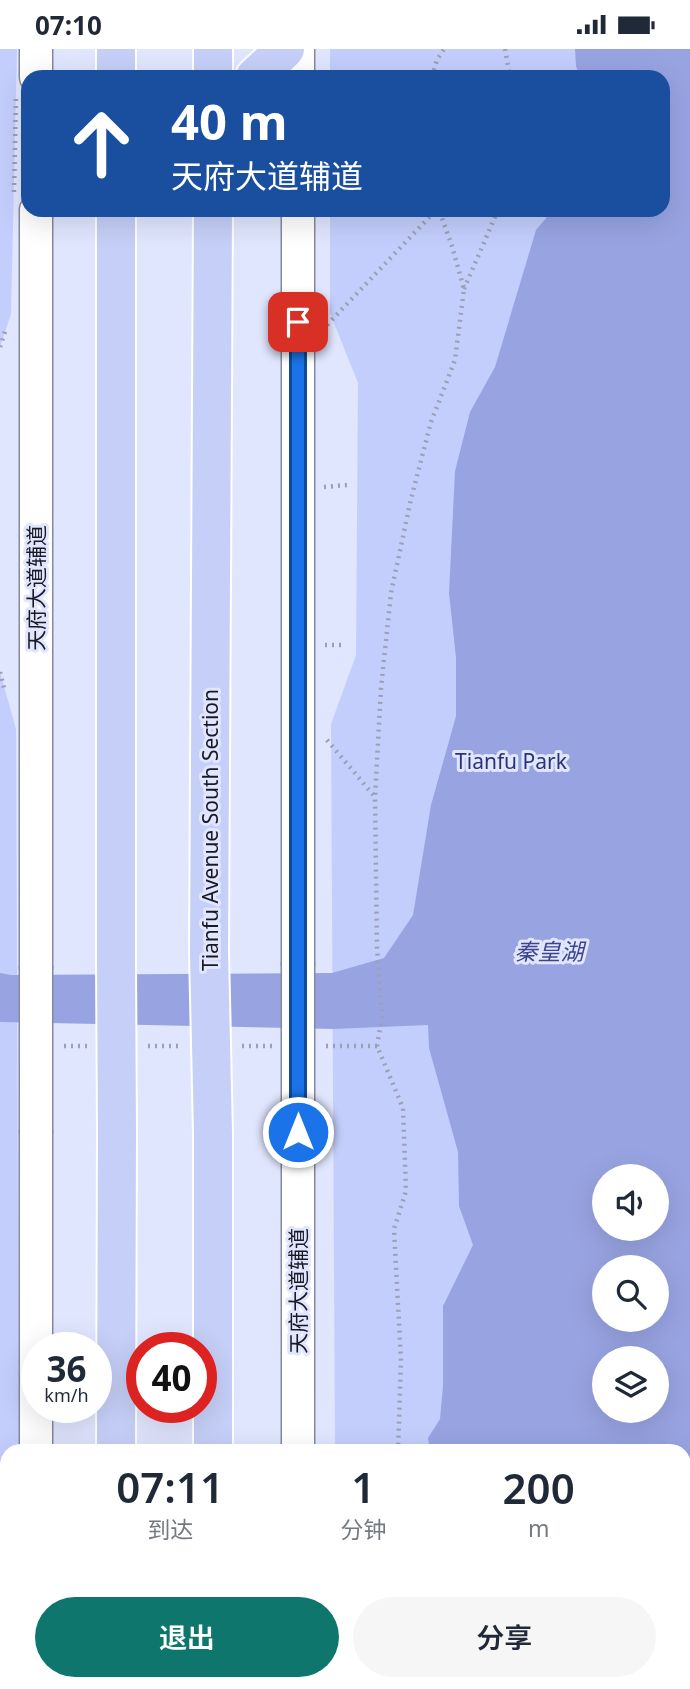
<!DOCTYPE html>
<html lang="zh">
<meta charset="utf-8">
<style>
:root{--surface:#fff;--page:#f6f6f7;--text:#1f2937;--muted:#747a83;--accent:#0f766e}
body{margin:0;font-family:"Noto Sans","Noto Sans SC",sans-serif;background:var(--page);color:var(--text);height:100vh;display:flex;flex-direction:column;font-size:26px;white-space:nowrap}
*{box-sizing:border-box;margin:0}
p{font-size:23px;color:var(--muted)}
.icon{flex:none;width:38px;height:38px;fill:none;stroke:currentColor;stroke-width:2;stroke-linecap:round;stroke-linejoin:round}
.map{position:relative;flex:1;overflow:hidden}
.side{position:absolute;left:0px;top:1395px;width:691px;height:247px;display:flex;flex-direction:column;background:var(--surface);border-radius:21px 21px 0 0;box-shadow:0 7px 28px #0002}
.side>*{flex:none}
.hud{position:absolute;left:21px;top:21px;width:649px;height:147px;border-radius:21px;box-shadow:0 7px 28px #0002;background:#1a4fa0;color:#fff;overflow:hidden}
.buttons{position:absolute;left:592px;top:1115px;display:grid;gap:14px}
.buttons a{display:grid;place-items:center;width:77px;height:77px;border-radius:50%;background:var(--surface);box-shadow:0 7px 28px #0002;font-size:35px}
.speed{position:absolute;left:21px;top:1283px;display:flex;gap:14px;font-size:35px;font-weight:700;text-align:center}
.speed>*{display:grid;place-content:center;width:91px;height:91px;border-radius:50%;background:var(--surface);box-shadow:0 7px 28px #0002;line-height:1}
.speed small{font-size:18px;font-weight:400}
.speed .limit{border:10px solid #d22;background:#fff;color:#111}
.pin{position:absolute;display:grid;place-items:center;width:60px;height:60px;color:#fff;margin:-30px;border-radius:14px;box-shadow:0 4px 10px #0006}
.me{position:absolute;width:77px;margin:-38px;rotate:0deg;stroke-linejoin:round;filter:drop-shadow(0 0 5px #0008)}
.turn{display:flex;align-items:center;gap:24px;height:147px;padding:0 35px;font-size:32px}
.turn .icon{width:91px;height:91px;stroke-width:2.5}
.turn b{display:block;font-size:49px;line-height:60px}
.eta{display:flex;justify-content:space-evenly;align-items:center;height:119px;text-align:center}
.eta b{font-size:42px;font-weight:600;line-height:49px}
.button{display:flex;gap:14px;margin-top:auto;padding:14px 35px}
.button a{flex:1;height:80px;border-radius:42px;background:var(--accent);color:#fff;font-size:28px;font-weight:600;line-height:80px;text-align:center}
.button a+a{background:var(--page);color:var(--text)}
.status{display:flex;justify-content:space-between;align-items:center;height:49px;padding:0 35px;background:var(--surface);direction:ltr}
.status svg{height:19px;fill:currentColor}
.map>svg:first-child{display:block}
</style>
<div class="status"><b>07:10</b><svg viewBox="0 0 49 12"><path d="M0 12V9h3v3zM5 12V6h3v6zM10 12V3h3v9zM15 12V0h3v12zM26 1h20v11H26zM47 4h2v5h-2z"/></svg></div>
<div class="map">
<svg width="690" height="1640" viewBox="0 0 690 1640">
<rect width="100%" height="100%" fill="#e0e6fe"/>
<!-- green -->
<path fill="#c4cefc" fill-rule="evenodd" d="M0,0H17L11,265L0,298Z
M330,0H690V1640H336V1634H684V1402H335L331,675L356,606L358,334L330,264V161H663V28H330ZM604,1127H656V1180H604ZM604,1218H656V1270H604ZM604,1309H656V1362H604Z
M0,623L16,680L19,1402H7V1634L20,1635V1640H0Z"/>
<!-- water -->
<path fill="#98a4e2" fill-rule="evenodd" d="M575,0H690V1640H381L397,1634H684V1402H430L428,1389L440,1370L443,1337V1257L473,1196L459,1157L458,1103L429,999L428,976L334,980L0,973V924L11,926L332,924L384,909L413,866L431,756L456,667V609L449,544L455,422L470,363L495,318L536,181L553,161H663V28H580L576,17ZM604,1127H656V1180H604ZM604,1218H656V1270H604ZM604,1309H656V1362H604Z"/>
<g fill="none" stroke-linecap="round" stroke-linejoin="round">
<defs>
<path id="tertiary" d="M36,0V28
M298,0V28
M36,161V917
M298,161V914
M298,1083V1402
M36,1402V1084
M298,1634V1640
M36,1640V1634"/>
<path id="trunk" d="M213,0V28
M116,28V0
M255,28L285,0
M209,903L213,161
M116,913V161
M213,1085V1402
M116,1402L117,1082
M213,1634V1640
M115,1640V1634"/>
</defs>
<!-- tertiary casing -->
<use href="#tertiary" stroke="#83899f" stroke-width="35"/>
<!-- trunk casing -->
<use href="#trunk" stroke="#fff" stroke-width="42"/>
<!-- path -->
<path stroke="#9ca0b3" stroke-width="4.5" stroke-dasharray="2 5" stroke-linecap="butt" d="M505,0L510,28
M432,28L437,11L444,0
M14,143L16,46
M464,240L498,161
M327,276L436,161
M0,298L6,280
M324,438L347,436
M325,596H345
M0,623L5,643
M327,691L375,748
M64,997H87
M148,997H181
M242,997H272
M326,997H377L403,1059L406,1142L394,1180L401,1312L398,1402
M377,997L382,969L377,899L375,748L381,639L391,544L411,450L431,373L455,311L464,240L452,197L439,161
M422,1634V1640"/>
<!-- tertiary -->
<use href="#tertiary" stroke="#fff" stroke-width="32"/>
<!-- trunk -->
<use href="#trunk" stroke="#c6cff7" stroke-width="38"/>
<defs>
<path id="tertiary-bridge" d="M298,914V1083
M36,917V1084"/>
<path id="trunk-bridge" d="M209,903L213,1085
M116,913L117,1082"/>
</defs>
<!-- tertiary-bridge casing -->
<use href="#tertiary-bridge" stroke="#83899f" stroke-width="35" stroke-linecap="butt"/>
<!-- trunk-bridge casing -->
<use href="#trunk-bridge" stroke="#fff" stroke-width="42" stroke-linecap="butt"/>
<!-- tertiary-bridge -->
<use href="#tertiary-bridge" stroke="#fff" stroke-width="32"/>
<!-- trunk-bridge -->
<use href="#trunk-bridge" stroke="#c6cff7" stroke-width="38"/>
</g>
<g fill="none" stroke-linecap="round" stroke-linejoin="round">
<defs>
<path id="route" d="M298,273V1083"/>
</defs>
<!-- route casing -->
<use href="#route" stroke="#114b97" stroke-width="18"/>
<!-- route -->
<use href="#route" stroke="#1a73e8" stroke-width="12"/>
</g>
<g text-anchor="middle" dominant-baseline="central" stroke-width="6" stroke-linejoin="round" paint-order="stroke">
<!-- street labels -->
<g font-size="21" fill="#181922" stroke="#e0e6fe">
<text transform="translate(36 539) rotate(-90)">天府大道辅道</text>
<text transform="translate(210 781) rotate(-90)">Tianfu Avenue South Section</text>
<text transform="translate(298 1242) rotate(-90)">天府大道辅道</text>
</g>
<!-- park labels -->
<g font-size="21" fill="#2c3279" stroke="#e0e6fe">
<text x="511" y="712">Tianfu Park</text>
</g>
<!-- water labels -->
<g font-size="23" font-style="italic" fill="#3d458e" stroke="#e0e6fe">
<text x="549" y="902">秦皇湖</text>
</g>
</g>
</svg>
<div class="buttons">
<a><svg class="icon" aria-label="sound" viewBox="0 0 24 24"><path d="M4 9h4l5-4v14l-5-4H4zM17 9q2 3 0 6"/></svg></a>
<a><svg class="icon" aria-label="search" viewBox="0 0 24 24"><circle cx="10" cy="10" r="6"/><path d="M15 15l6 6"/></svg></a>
<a><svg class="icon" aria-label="layers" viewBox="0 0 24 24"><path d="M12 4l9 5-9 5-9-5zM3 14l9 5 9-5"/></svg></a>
</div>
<div class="speed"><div>36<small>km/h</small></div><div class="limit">40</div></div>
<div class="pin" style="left:298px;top:273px;background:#d93025"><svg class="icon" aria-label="arrive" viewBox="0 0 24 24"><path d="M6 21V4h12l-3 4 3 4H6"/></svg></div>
<svg class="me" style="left:298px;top:1083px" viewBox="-20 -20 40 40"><circle r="17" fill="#1a73e8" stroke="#fff" stroke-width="3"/><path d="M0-11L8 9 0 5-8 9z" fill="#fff"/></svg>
<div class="hud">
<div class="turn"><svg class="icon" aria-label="ahead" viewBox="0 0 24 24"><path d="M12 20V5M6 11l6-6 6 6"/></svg><div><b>40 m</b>天府大道辅道</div></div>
</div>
<section class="side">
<div class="eta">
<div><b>07:11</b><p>到达</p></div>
<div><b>1</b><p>分钟</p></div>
<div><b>200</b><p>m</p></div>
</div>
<div class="button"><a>退出</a><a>分享</a></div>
</section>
</div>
